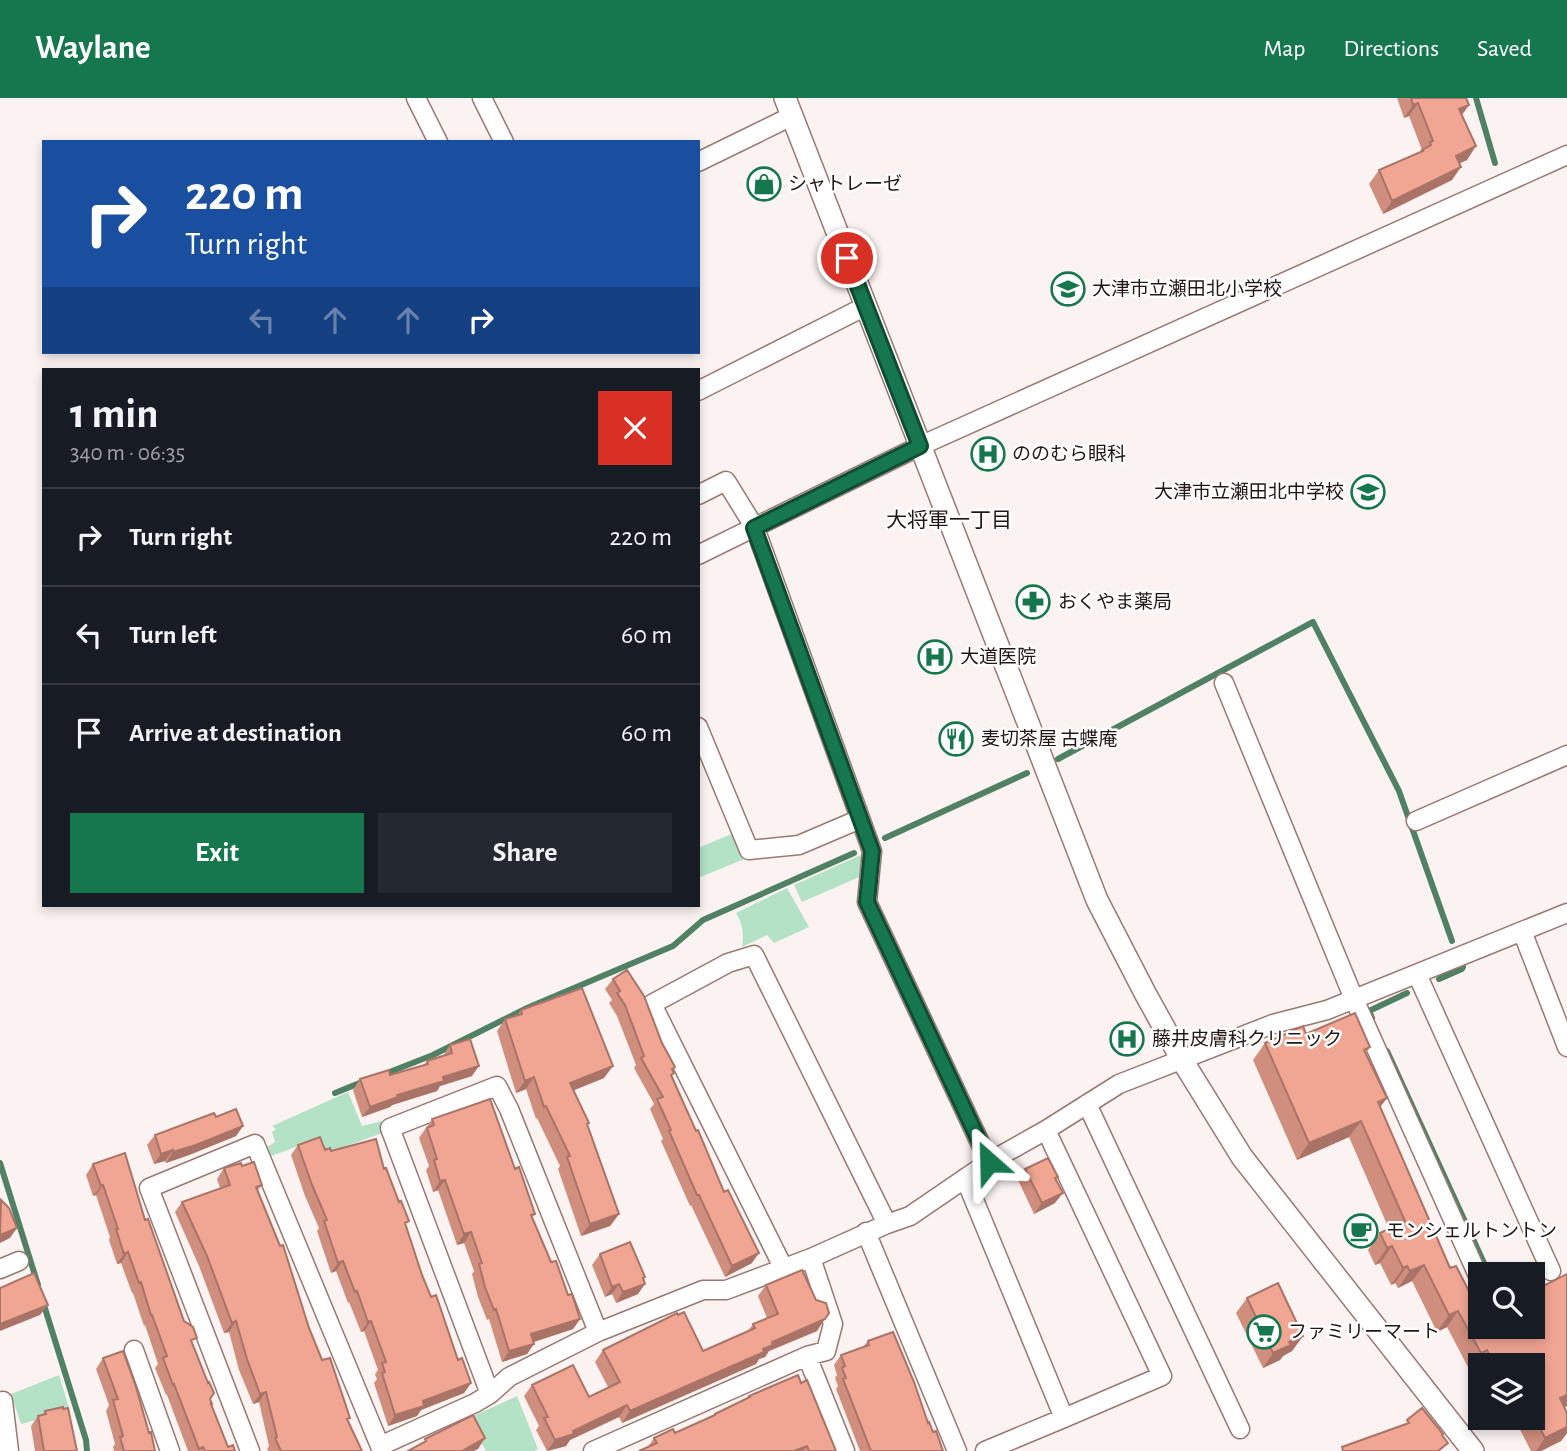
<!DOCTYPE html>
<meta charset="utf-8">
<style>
:root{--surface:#171b24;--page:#242831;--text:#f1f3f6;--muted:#9ea1a6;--line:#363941;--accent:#16774e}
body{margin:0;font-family:"Alegreya Sans","Noto Sans JP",sans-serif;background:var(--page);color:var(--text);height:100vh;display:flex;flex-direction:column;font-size:26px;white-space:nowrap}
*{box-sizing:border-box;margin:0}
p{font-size:23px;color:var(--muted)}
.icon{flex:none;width:38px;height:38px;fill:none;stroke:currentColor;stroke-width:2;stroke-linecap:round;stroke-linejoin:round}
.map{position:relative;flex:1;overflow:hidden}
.panel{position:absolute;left:42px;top:270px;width:658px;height:539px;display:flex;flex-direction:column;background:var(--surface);border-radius:0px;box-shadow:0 4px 10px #0003}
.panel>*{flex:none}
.top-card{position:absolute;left:42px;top:42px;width:658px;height:214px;border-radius:0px;box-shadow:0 4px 10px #0003;background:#1a4fa0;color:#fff;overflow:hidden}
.tools{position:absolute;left:1468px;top:1164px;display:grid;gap:14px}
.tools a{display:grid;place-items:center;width:77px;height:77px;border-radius:0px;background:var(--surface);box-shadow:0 4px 10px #0003;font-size:35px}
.pin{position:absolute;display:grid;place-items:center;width:60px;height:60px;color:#fff;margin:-30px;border:4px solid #fff;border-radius:50%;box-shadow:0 2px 7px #0007}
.me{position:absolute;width:77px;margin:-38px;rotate:335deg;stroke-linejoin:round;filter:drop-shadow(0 0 5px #0008)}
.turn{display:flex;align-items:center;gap:24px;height:147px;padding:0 28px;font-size:32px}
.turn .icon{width:91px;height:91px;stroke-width:2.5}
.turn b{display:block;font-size:49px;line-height:60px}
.lanes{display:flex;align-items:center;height:66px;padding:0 28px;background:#0003;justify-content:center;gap:35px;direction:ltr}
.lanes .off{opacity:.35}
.round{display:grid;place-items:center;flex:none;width:74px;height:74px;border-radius:0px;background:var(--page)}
.headline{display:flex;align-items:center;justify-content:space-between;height:119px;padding:0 28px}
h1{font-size:42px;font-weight:700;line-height:52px}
.primary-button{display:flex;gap:14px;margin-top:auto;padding:14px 28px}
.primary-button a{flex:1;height:80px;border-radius:0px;background:var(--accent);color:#fff;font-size:28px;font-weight:700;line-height:80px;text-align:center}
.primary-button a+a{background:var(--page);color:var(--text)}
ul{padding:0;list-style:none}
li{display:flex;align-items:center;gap:21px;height:98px;padding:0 28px;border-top:2px solid var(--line)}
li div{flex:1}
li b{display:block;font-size:26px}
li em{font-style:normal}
header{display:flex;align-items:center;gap:42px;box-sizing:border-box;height:98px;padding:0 35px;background:var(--accent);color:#fff}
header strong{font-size:33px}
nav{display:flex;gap:38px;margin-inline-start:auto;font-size:24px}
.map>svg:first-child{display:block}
</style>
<header>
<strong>Waylane</strong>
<nav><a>Map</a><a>Directions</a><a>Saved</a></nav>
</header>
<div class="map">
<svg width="1567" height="1353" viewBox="0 0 1567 1353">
<rect width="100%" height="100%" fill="#fbf3f2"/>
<!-- green -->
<path fill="#b3e2c6" d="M734,735L747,760L698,780V750Z
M865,755L864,777L802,804L794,787Z
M787,790L809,829L774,845L767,837L742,849C744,837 743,826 736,815Z
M348,994L362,1028L382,1023L385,1034L324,1056L318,1041L271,1058L267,1049L275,1044L272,1034L276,1031L272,1028Z
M59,1277L70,1313L21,1326L11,1296Z
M517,1298L538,1351L534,1353H486L467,1321Z"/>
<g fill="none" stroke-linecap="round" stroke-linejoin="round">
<!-- stream -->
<path stroke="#518164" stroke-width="6" d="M1476,0L1495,65
M1058,661L1313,524L1399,693L1452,843
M885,740L1027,675
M1439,881L1462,871L1463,869
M1372,920L1369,913L1407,895
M1387,953L1489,1176
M382,977L433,957L527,910L673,848L703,822L854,755
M335,995L362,984
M0,1065L38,1187
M43,1204L86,1342L87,1353"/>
<defs>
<path id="minor" d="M416,0L438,44
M482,0L504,44
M698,64L792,18
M698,293L866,208
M698,397L726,383L755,430L872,753L867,804L989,1064L1046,1032
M698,457L920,348L1567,57
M1224,585L1354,901L1480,1182
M698,629L749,752L799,747L860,721
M1416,723L1567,657
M1522,833L1567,949
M1417,876L1551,1173
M1087,1006L1240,1331
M965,1080L1064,1320L1162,1278L1046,1032L1119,986L1273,926L1327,912L1567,815
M887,1126L910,1118L989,1064
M866,1134L957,1353
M0,1171L19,1163
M134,1252L170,1353
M807,1258L845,1353
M490,1296L390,1030L497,988L509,1011L598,1234L703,1192H726L811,1160L887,1126L754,857L728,865L652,906L783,1169
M3,1303L9,1353
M250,1353L149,1090L255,1046L380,1348L475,1305L490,1296L509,1279L598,1234
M593,1353L807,1258L826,1253L833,1226L811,1160
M985,1353L1064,1320"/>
<path id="tertiary" d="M785,0L1097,802L1145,895L1182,962L1242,1059L1473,1353"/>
</defs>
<!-- minor casing -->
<use href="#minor" stroke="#997871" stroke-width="21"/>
<!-- tertiary casing -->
<use href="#tertiary" stroke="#997871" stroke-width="24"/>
<!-- minor -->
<use href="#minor" stroke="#fff" stroke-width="18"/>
<!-- tertiary -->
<use href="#tertiary" stroke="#fff" stroke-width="21"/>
</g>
<!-- wall -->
<path fill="#cf8e7e" d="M1397,0H1466L1469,7L1462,17L1467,62L1460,65L1452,82L1383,116L1369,86L1379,72L1421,54L1422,52L1409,18L1404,20Z
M613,881L662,945L675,969L673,973L674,975L672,978L752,1165L725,1179L691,1107L690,1108L661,1043L663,1041L650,1011L654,1006L634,970L636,967L617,918L609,905L612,902L605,891Z
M521,912L604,980L574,992L619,1116L610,1128L581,1138L558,1071L560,1068L537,1020L536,1021L526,991L516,995L497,933L505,921L517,918Z
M1355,915L1370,949L1366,955L1387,1000L1380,1009L1450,1170L1456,1168L1471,1197L1480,1193V1228H1533V1193L1567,1176V1308L1564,1309L1567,1315V1335L1561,1343L1541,1353H1531L1514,1320H1533V1267H1480V1280L1475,1269L1469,1271L1447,1229L1437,1234L1412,1183L1398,1190L1395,1185L1391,1187L1380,1165L1375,1167L1368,1152L1380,1135L1389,1131L1349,1039L1297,1062L1253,962L1265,945L1303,928L1306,936Z
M450,947L472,978L440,988L437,993L392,1007L390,1009L362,1019L353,992L360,981L390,977L423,968L427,963L443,958Z
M216,1019L243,1028L236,1038L189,1057L166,1065L165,1063L154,1066L147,1047L155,1037Z
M432,1021L515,1071L535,1116L532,1120L551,1164L580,1221L573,1231L534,1244L527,1256L502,1264L489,1221L487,1222L478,1199L472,1176L474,1173L464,1145L457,1147L438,1092L433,1094L426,1072L429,1068L419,1040Z
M298,1047L331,1053L384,1071L406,1128L422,1177L458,1262L471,1285L464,1295L421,1312L417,1318L388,1328L374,1285L377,1281L375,1276L378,1272L364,1233L361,1234L349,1204L348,1205L336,1173L331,1175L317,1133L319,1130L305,1098L291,1057Z
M93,1066L145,1122L192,1246L210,1301L211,1307L228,1349L235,1353H188L167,1297H166L155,1270L158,1266L145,1227L144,1228L133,1195H132L121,1165L117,1166L109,1142L110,1139L96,1097L93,1098L86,1077Z
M242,1068L262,1087L257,1093L309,1230L348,1323L362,1353H268L267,1351L269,1348L259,1304L253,1306L239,1272L229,1234L224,1235L199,1168L175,1114L182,1104L220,1090L217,1081L224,1070Z
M1025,1071L1058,1079L1056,1081L1055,1105L1034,1116L1018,1082Z
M600,1156L643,1181L638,1196L616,1205L612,1196L605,1199L592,1167Z
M766,1187L817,1233L769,1253L765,1259L759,1261L756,1266L622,1325L619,1319L570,1342L566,1348L547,1353L536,1332L539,1328L524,1298L532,1287L589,1299L608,1289L595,1264L603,1252L703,1253L748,1233L753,1226L767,1220L758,1198Z
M1247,1200L1303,1238L1292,1253L1283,1258L1280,1262L1263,1270L1236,1215Z
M868,1243L928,1325L943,1353H860L836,1291L838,1288L835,1280L837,1277L834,1267L841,1257L863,1249Z
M103,1260L149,1335L155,1353H114L113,1349L115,1346L106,1313L109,1307L96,1271Z
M749,1298L836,1353H639L647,1350L654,1340L675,1335L713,1318L715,1316L747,1300Z
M45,1313L77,1353H35L31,1328L38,1318L42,1317Z"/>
<!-- shaded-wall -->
<path fill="#a97467" d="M1418,5L1409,18L1404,20L1413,7Z
M1469,7L1459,20V11Z
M1476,48L1467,62L1447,71L1456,58Z
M1461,69L1452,82L1383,116L1392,103Z
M479,968L472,978L440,988L437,993L392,1007L390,1009L362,1019L370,1009L443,979Z
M613,968L604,980L562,997L570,985Z
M534,979L526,991L516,995L525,983Z
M1387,1000L1375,1016L1378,1004Z
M1361,1023L1349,1039L1297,1062L1309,1045Z
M243,1028L236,1038L189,1057L166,1065L173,1054Z
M173,1052L165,1063L154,1066L161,1056Z
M445,1082L438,1092L433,1094L440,1083Z
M103,1087L96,1097L93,1098L101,1088Z
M1063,1095L1055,1105L1034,1116L1042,1105Z
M619,1116L610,1128L581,1138L590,1126Z
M17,1130L10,1140L0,1145V1137Z
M471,1134L464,1145L457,1147L464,1136Z
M1392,1148L1380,1165L1375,1167L1387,1150Z
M128,1154L121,1165L117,1166L124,1156Z
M759,1155L752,1165L725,1179L732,1168Z
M343,1163L336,1173L331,1175L338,1165Z
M1424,1167L1412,1183L1398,1190L1410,1173Z
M1407,1168L1395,1185L1391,1187L1403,1170Z
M645,1179L639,1188L645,1186L638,1196L616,1205L623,1194Z
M619,1186L612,1196L605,1199L612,1189Z
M48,1207L40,1217L0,1233V1226Z
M1458,1213L1447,1229L1437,1234L1449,1217Z
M580,1221L573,1231L524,1247L531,1236Z
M825,1221L817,1233L769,1253L765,1259L759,1261L756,1266L622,1325L630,1313L763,1251L772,1244Z
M236,1223L229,1234L224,1235L232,1225Z
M371,1223L364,1233L361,1234L368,1224Z
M1303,1238L1292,1253L1283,1258L1280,1262L1263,1270L1273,1255L1289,1244Z
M534,1246L527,1256L502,1264L509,1253Z
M1487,1252L1475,1269L1469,1271L1481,1255Z
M471,1285L464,1295L421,1312L417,1318L388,1328L395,1317L423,1303Z
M266,1294L259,1304L253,1306L260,1296Z
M1567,1297V1308L1548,1317L1560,1300Z
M627,1307L619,1319L570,1342L566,1348L547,1353L555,1342Z
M1567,1329V1335L1561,1343L1541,1353H1536L1545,1340Z
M485,1340L478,1351L474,1353H462Z
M807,1348L803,1353H794Z"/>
<!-- building -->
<path fill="#f1a593" stroke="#a97467" stroke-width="2" d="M1411,0H1466L1469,7L1459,11L1476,48L1456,58L1461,69L1392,103L1379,72L1423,53L1422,52L1431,47L1430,44L1433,43L1418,5L1413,7Z
M627,872L644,898L662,945L675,969L672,971L674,975L671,977L696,1033L698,1032L724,1094L728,1092L759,1155L732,1168L699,1097H697L669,1033L671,1032L657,1001L663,999L641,960L644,958L625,907L617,895L620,893L613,881Z
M582,890L613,968L570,985L589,1025L587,1026L619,1116L590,1126L567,1059L570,1058L546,1008L544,1009L534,979L525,983L505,921L522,916L521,912Z
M1355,915L1370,949L1364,952L1387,1000L1378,1004L1450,1170L1456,1168L1471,1197L1480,1193V1228H1533V1193L1567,1176V1297L1560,1300L1567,1315V1329L1545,1340L1533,1317V1267H1494L1487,1252L1481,1255L1458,1213L1449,1217L1424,1167L1410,1173L1407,1168L1403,1170L1392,1148L1387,1150L1380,1135L1405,1123L1361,1023L1309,1045L1265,945L1303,928L1306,936Z
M470,941L479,968L443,979L444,983L397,997L398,999L370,1009L360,981L389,972L390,977L428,966L427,963L452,955L450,947Z
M490,1001L515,1071L519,1069L535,1116L531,1117L551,1164L556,1163L568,1197L572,1196L580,1221L531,1236L534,1246L509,1253L496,1211L494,1212L485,1189L479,1166L482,1165L471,1134L464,1136L445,1082L440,1083L434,1062L437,1061L427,1030L434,1027L432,1021Z
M236,1011L243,1028L196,1047L173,1054V1052L161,1056L155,1037L214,1015L216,1019Z
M320,1039L325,1052L330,1050L331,1053L376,1041L384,1071L386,1070L399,1104L401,1103L409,1123L405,1125L422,1177L431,1199L436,1197L458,1262L462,1260L471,1285L423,1303L424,1308L395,1317L382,1275L385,1274L382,1265L386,1264L371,1223L368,1224L357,1193L355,1194L343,1163L338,1165L324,1123L327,1122L312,1087L298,1047Z
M125,1055L145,1122L148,1121L184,1223L193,1229L197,1240L191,1242L208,1285L209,1284L214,1295L210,1301L212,1306H211L228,1349L233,1347L235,1353H205L203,1349L199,1351L174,1286L173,1287L163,1260L167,1258L152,1217H151L141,1184L139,1185L128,1154L124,1156L116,1131H118L103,1087L101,1088L93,1066Z
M1048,1060L1058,1079L1055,1080L1063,1095L1042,1105L1025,1071Z
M254,1064L262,1087L256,1089L280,1148L283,1147L309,1230L322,1262L330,1260L350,1320L347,1321L362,1353H281L275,1340L277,1339L266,1294L260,1296L247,1261L236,1223L232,1225L207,1158L182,1104L230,1087L224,1070L241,1065L242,1068Z
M1,1102L9,1110L17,1130L0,1137Z
M630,1144L645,1179L643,1180L645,1186L623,1194L619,1186L612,1189L600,1156Z
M802,1172L816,1202L826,1205L829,1215L825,1221L772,1244L773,1247L763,1251L764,1254L630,1313L627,1307L573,1333L574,1336L555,1342L544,1320L548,1319L532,1287L573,1267L589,1299L620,1284L603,1252L677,1215L678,1217L684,1214L703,1253L744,1235L755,1230L753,1226L778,1216L766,1187Z
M34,1175L48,1207L0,1226V1190Z
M1278,1185L1303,1238L1289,1244L1291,1247L1273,1255L1247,1200Z
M893,1234L914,1284L928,1325L929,1324L933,1334L936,1333L943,1353H871L843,1281L846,1280L842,1270L845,1268L841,1257L869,1247L868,1243Z
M123,1253L136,1289L149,1335L151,1334L155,1353H124L120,1339L123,1338L113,1302L118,1301L103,1260Z
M798,1277L801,1285L807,1282L836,1353H809L807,1348L794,1353H639L657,1345L654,1340L673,1331L675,1335L715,1317V1316L750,1299L749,1298Z
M63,1309V1311L68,1310L77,1353H44L38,1318L46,1316L45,1313Z
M1422,1310L1443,1336L1442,1337L1448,1345L1438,1353H1343L1342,1349L1409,1325L1407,1322Z
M473,1317L485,1340L462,1353H408L426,1343L425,1341Z"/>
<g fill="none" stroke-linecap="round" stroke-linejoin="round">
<defs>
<path id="route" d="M847,160L920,348L754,430L872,753L867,804L989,1064"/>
</defs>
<!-- route casing -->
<use href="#route" stroke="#0e4d33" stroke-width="18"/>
<!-- route -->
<use href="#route" stroke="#16774e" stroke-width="12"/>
</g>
<!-- icons -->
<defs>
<symbol id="shop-ring" viewBox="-11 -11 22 22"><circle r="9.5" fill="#fff" stroke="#16774e" stroke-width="1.5"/><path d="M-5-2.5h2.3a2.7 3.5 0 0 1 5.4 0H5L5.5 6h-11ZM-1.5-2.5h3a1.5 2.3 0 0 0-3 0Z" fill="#16774e"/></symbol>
<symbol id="school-ring" viewBox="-11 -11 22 22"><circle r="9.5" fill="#fff" stroke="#16774e" stroke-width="1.5"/><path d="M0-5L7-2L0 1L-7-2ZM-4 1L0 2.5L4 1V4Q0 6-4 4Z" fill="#16774e"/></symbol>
<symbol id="hospital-ring" viewBox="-11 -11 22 22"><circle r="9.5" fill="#fff" stroke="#16774e" stroke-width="1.5"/><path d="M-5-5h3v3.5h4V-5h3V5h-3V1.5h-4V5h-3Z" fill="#16774e"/></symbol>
<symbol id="pharmacy-ring" viewBox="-11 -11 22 22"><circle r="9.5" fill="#fff" stroke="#16774e" stroke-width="1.5"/><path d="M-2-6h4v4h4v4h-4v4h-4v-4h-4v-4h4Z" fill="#16774e"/></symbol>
<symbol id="restaurant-ring" viewBox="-11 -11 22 22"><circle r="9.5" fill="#fff" stroke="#16774e" stroke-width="1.5"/><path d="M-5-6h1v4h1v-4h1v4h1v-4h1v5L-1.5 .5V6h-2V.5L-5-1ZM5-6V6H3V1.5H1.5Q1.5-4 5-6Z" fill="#16774e"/></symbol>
<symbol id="cafe-ring" viewBox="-11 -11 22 22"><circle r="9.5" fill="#fff" stroke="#16774e" stroke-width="1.5"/><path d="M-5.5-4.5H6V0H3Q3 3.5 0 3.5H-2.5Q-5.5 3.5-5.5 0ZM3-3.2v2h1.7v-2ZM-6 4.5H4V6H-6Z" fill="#16774e"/></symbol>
<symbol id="supermarket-ring" viewBox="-11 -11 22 22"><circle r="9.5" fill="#fff" stroke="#16774e" stroke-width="1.5"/><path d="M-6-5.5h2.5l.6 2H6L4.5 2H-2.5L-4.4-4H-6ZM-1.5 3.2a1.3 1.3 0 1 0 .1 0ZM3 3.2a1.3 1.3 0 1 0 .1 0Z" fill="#16774e"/></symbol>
</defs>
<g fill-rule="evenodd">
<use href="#shop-ring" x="745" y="67" width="38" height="38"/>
<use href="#school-ring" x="1049" y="172" width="38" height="38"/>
<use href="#hospital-ring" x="969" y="337" width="38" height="38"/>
<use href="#school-ring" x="1349" y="375" width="38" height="38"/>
<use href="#pharmacy-ring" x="1014" y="485" width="38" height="38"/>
<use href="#hospital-ring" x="916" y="540" width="38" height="38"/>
<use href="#restaurant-ring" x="937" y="622" width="38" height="38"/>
<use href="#hospital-ring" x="1108" y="922" width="38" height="38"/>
<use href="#cafe-ring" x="1342" y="1114" width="38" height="38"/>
<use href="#supermarket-ring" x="1245" y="1215" width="38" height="38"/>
</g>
<g text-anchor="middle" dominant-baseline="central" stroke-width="5" stroke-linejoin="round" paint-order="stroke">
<!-- poi labels -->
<g font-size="19" fill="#231714" stroke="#fff" text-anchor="start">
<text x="788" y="86">シャトレーゼ</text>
<text x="1092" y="191">大津市立瀬田北小学校</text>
<text x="1012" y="356">ののむら眼科</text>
<text x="1344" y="394" text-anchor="end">大津市立瀬田北中学校</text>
<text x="1058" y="504">おくやま薬局</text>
<text x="960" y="559">大道医院</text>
<text x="981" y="641">麦切茶屋 古蝶庵</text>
<text x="1152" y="941">藤井皮膚科クリニック</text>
<text x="1386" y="1133">モンシェルトントン</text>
<text x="1288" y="1234">ファミリーマート</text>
</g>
<!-- neighbourhood labels -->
<g font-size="21" fill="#231714" stroke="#fff">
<text x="949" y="422">大将軍一丁目</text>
</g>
</g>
</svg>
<div class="tools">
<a><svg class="icon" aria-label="search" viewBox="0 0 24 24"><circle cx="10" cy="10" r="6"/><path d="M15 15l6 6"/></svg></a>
<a><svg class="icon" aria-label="layers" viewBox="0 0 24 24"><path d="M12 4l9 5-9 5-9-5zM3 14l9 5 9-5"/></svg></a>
</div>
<div class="pin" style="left:847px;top:160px;background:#d93025"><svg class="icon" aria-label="arrive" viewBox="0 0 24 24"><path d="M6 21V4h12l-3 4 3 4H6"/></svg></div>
<svg class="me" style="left:989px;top:1064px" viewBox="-20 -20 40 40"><path d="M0-17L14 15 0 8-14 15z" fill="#16774e" stroke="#fff" stroke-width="4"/></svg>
<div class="top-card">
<div class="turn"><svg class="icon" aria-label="right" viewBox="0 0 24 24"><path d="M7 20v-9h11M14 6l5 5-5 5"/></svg><div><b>220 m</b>Turn right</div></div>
<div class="lanes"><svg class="icon off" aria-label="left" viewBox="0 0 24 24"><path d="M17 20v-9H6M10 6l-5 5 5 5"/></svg><svg class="icon off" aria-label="ahead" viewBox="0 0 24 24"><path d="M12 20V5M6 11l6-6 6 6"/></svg><svg class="icon off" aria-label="ahead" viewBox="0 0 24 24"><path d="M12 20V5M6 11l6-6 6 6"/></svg><svg class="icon" aria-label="right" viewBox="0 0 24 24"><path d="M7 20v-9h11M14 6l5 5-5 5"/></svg></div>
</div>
<section class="panel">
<div class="headline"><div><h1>1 min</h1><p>340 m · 06:35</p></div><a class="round" style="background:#d93025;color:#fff"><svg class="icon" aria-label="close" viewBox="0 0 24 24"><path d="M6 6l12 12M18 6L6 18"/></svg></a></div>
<ul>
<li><svg class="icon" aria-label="right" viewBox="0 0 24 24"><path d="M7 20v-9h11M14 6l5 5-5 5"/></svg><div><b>Turn right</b></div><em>220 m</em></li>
<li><svg class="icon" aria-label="left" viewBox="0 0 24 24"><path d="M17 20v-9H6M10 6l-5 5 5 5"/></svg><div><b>Turn left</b></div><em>60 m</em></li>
<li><svg class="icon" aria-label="arrive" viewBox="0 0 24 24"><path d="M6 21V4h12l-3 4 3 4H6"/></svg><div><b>Arrive at destination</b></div><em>60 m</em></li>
</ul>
<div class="primary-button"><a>Exit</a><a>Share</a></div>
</section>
</div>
